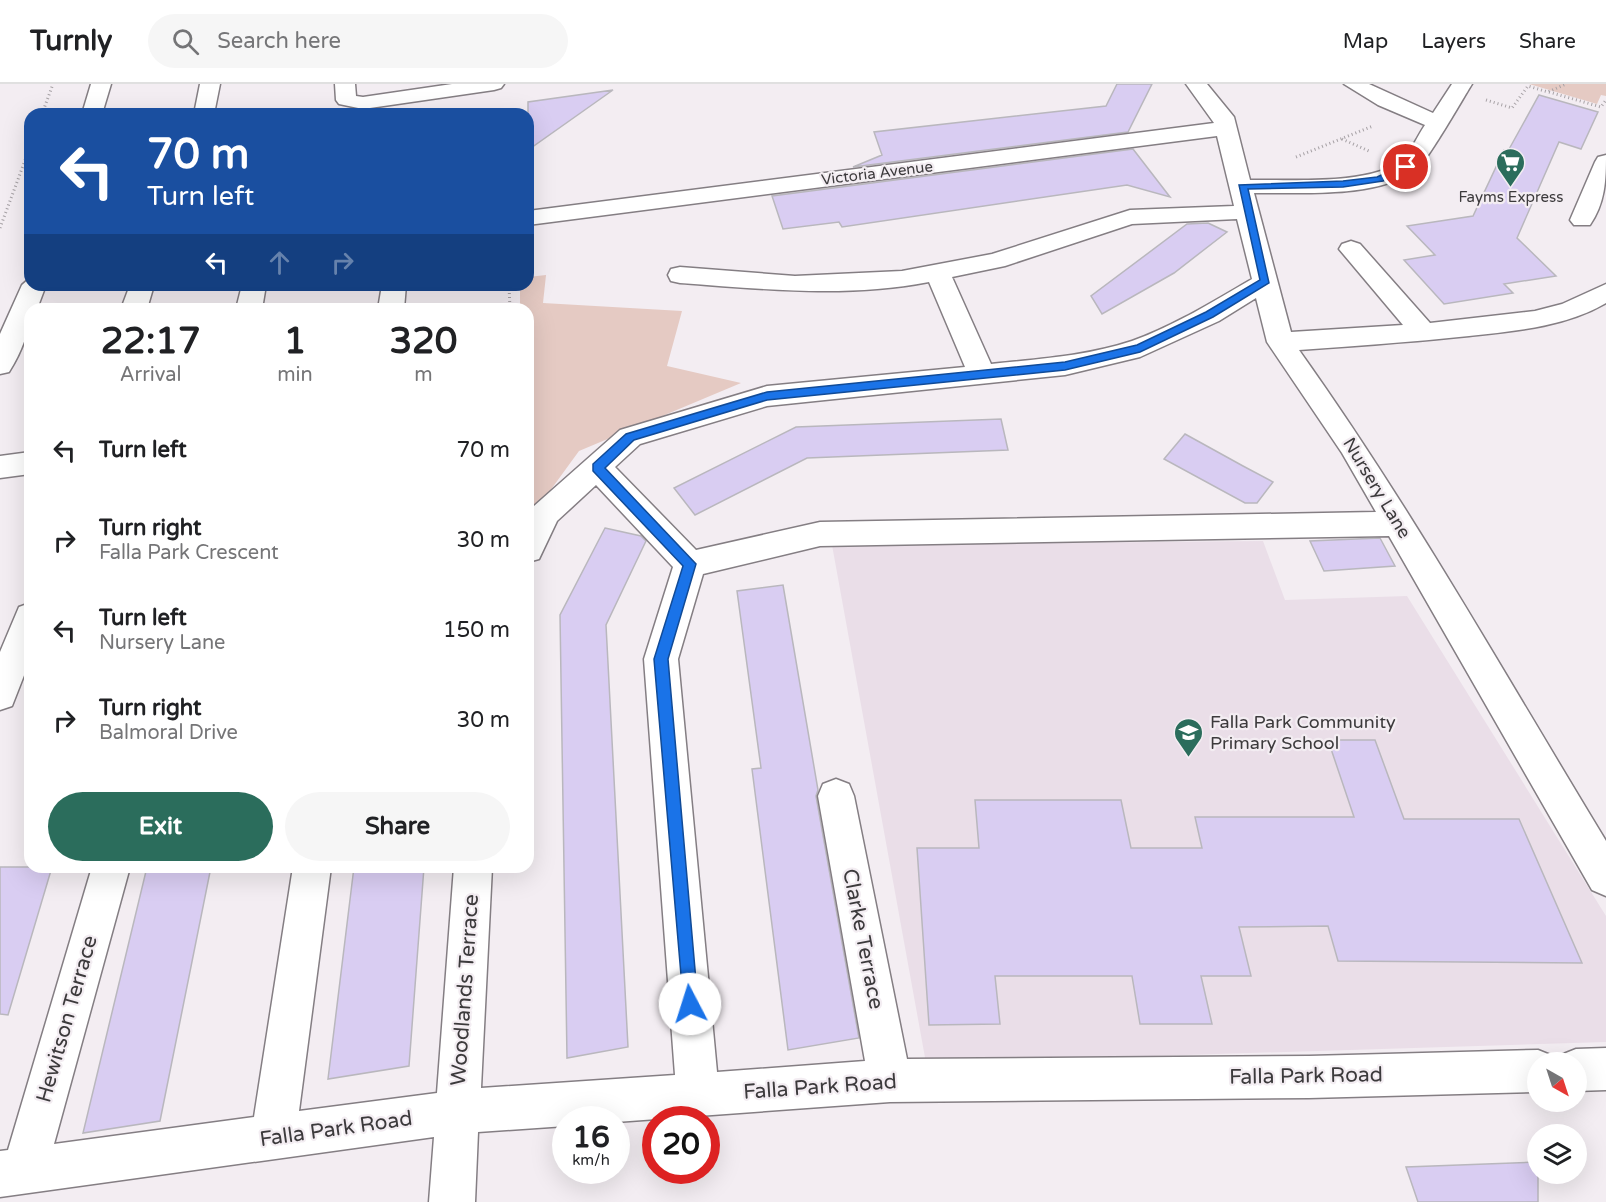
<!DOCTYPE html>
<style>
:root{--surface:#fff;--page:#f6f6f6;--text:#202124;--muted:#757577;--line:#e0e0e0;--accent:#2b6d5c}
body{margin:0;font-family:"Varela Round",sans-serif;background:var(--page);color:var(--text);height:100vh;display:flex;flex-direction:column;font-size:22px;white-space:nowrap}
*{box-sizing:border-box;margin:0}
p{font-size:20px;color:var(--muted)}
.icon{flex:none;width:33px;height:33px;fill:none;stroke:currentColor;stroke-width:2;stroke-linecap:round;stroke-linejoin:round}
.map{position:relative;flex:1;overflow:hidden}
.panel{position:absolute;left:24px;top:219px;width:510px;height:570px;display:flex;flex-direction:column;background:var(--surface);border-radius:18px;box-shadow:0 6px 24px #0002}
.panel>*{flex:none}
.guide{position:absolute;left:24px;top:24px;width:510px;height:183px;border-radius:18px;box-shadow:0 6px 24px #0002;background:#1a4fa0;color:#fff;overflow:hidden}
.needle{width:39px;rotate:141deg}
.fabs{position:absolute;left:1527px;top:968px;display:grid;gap:12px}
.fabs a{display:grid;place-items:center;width:60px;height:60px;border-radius:50%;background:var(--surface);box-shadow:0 6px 24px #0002;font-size:30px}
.speed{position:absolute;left:552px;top:1022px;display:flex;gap:12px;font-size:30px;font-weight:700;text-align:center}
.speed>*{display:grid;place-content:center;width:78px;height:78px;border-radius:50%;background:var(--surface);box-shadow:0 6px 24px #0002;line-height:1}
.speed small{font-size:15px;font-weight:400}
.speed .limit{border:9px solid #d22;background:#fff;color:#111}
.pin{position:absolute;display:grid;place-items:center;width:51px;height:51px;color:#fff;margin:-26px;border:3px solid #fff;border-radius:50%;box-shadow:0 2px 6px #0007}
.me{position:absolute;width:66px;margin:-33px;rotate:355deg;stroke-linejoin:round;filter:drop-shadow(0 0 4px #0008)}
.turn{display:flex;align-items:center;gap:21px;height:126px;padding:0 24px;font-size:27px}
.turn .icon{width:78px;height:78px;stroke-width:2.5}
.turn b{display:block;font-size:42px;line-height:51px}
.lanes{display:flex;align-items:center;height:57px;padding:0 24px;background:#0003;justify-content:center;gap:30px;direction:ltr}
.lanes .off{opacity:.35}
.eta{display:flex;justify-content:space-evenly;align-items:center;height:102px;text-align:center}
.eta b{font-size:36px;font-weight:800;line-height:42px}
.primary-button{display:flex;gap:12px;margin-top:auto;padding:12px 24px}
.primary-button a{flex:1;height:69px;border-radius:36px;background:var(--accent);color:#fff;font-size:24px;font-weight:800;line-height:69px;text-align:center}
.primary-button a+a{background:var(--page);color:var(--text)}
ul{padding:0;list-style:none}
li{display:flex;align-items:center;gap:18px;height:90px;padding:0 24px}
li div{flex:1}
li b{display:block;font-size:22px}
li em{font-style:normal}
header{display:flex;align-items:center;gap:36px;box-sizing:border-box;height:84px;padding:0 30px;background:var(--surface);border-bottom:2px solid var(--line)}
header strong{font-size:28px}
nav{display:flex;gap:33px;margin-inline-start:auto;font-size:21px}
.search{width:420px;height:54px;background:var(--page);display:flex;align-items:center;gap:15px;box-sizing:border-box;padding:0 21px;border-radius:33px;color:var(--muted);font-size:22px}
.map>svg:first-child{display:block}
</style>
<header>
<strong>Turnly</strong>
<div class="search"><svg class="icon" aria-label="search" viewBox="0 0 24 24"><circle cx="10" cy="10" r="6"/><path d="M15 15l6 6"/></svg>Search here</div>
<nav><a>Map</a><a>Layers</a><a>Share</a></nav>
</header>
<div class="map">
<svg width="1606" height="1118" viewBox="0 0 1606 1118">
<rect width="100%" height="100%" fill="#f3edf2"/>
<!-- built -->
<path fill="#eadee8" d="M1263,457L1285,516L1407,512L1606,832V958L926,979L832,461Z"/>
<!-- green -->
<path fill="#e5cac3" d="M1529,0H1606V12L1601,11L1597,20Z
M546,191L543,219L682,227L667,282L741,299L579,367L528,437V225H520V201H528V193Z"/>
<!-- building -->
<path fill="#d9cdf2" stroke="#b9b7bd" stroke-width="1.5" d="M1117,0H1152L1128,48L853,83L882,71L874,48L1106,22Z
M613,6L528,66V18Z
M1539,11L1598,28L1581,65L1559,58L1517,154L1556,192L1504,200L1513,209L1444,220L1404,176L1435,171L1407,142L1473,132L1504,66L1508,67Z
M1133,65L1170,113L1127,101L842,143L839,138L783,145L772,112Z
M1208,139L1227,148L1174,189L1102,230L1091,212L1187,140Z
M1001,335L1008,366L807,374L695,431L674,404L796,343Z
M1185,350L1243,382L1273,398L1257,419H1245L1164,375Z
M605,444L641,452L646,457L606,541L628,963L567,974L560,531Z
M1380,454L1395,482L1324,487L1310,457Z
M783,501L818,706L816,712L859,954L788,966L752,685L761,684L737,507Z
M1328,656H1375L1404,735H1519L1582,879L1338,877L1328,842L1239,843L1251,892H1201L1212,940H1140L1132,892H995L1000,940L929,941L917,764H979L975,716H1121L1131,764H1202L1195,733H1354Z
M0,783H52L8,931L0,930Z
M147,783H211L160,1037L83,1049Z
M354,783H424L409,982L328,995Z
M1538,1078V1118H1418L1406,1083Z"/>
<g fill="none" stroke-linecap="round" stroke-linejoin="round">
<defs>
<path id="minor" d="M91,0H111L102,30H82Z
M200,0H220L214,30H194Z
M335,0H355L356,12L363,13L452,0H504L501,4L494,6L363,25L339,20L336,16Z
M1186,0H1207L1234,33L1250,96C1291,95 1370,102 1402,76C1411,68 1418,51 1425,41L1378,21L1344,0H1369L1433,29L1452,0H1472C1462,16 1428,76 1417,85C1377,115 1302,108 1254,109L1291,248L1403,241L1339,165L1342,160L1351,157L1360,160L1430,239L1535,227L1562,220L1606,200V219C1565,243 1515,247 1469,252C1412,258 1356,262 1299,266C1411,423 1505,591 1606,757V812L1592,806L1389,452L820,462L703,490L678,575L717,988L865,977L818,712L823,700L836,695L849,700L854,712L907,975L1309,972L1538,966L1553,972L1556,978H1538V1008L1309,1014L890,1018L616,1038V1035H566V1042L478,1048L475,1118H429L434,1053L0,1113V1067L8,1066L92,783H130L54,1060L254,1033L293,783H331L299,1027L437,1009L454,783H492L481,1004L675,991L644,575L673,483L596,401L557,437L539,475L528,478V434L534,422L620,346L767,302L965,283L929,198C847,214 763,205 680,199L671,197L668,191L671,185L680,183L795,192L902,187L992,170L1130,126L1234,122L1217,52L528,141V127L1214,39ZM1237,135L1252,195C1214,217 1174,242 1132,257C1087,272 1038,275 991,280L952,193L1005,182L1132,140ZM1256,214L1267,258L1342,369L1376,428L820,438L696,466L615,383L640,360L767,322L1065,291L1140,273L1219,237Z
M1606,71C1606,97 1605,119 1590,141H1574L1570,136L1595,78L1598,73Z
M30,194V201H46L37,225H30C30,247 21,269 9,288L0,290V250L22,201Z
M130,201H154L147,225H121Z
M242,201H266L262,225H236Z
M382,201H406L404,225H378Z
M30,368V390L0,394V372Z
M30,519V576L12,622L0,626V568L19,523Z
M1606,964V1006L1576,1007V978H1558L1561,971L1576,965Z"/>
</defs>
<!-- minor casing -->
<use href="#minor" stroke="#847e83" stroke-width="3"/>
<!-- path -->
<path stroke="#a7a2a6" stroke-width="3" stroke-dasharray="1 3" stroke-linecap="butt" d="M1549,8L1601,23L1606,16
M1486,16L1512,24L1528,2L1548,8L1566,0
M42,30L53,0
M1342,55L1369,67
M1296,73L1373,42
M0,144L30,63
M509,201L510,225"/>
<!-- minor -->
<use href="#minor" fill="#fff" fill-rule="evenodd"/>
</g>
<!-- route -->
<path fill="#1a73e8" stroke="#114b97" stroke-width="1.5" d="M1406,80L1409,81V85L1383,97L1343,103L1248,105L1269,199L1213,233L1140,268L1065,286L767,316L634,356L605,384L696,480L668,575L698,920L696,926L690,928L684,926L654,575L683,482L593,387V380L626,350L767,308L1065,278L1137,261L1206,228L1260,196L1239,101L1343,97L1377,93Z"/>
<!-- icons -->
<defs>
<symbol id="supermarket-pin" viewBox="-11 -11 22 30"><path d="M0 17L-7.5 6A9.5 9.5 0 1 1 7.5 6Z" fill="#2b6d5c" stroke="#f3edf2"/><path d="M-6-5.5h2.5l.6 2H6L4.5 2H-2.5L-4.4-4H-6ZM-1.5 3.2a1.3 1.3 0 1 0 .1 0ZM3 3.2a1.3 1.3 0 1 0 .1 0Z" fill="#fff"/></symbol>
<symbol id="school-pin" viewBox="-11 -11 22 30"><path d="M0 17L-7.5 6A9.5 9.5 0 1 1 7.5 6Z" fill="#2b6d5c" stroke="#f3edf2"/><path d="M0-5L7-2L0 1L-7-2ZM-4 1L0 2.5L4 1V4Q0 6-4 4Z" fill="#fff"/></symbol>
</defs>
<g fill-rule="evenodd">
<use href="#supermarket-pin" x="1494" y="62" width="33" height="45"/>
<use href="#school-pin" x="1172" y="632" width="33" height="45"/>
</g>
<g text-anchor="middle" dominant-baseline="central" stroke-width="4.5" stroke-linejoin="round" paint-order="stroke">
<!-- far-street labels -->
<g font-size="15" fill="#3c3a3c" stroke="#f3edf2">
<text transform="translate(877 89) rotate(-7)">Victoria Avenue</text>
</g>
<!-- far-poi labels -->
<g font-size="15" fill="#3c3a3c" stroke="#f3edf2">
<text x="1511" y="113">Fayms Express</text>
</g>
<!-- street labels -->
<g font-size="18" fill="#3c3a3c" stroke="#f3edf2">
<text transform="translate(1377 404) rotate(59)">Nursery Lane</text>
</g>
<!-- poi labels -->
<g font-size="18" fill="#3c3a3c" stroke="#f3edf2" text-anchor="start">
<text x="1210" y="638">Falla Park Community<tspan x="1210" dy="21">Primary School</tspan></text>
</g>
<!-- near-street labels -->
<g font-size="21" fill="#3c3a3c" stroke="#f3edf2">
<text transform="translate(863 855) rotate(79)">Clarke Terrace</text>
<text transform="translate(465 906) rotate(-86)">Woodlands Terrace</text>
<text transform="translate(67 935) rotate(-74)">Hewitson Terrace</text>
<text transform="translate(1306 992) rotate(-1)">Falla Park Road</text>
<text transform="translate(820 1003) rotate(-4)">Falla Park Road</text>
<text transform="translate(336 1045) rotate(-8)">Falla Park Road</text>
</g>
</g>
</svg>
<div class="fabs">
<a><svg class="needle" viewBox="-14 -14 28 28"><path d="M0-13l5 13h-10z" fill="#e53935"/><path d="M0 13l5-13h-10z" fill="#757577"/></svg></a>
<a><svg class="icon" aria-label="layers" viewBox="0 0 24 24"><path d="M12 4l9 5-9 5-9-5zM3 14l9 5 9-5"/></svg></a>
</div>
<div class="speed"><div>16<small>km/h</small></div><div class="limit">20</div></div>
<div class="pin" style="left:1406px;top:83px;background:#d93025"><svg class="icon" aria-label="arrive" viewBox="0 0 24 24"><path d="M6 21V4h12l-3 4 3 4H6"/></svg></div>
<svg class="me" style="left:690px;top:920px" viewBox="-20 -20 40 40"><circle r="19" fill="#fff"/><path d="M0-13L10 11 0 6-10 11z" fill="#1a73e8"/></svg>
<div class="guide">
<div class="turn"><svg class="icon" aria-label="left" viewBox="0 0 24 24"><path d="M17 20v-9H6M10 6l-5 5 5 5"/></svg><div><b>70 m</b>Turn left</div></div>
<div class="lanes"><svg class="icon" aria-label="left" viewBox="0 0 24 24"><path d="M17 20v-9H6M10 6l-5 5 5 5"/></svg><svg class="icon off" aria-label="ahead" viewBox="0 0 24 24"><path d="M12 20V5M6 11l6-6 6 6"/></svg><svg class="icon off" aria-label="right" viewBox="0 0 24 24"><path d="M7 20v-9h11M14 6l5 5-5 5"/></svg></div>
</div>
<section class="panel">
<div class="eta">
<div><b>22:17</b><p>Arrival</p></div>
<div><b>1</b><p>min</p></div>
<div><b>320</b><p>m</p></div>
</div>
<ul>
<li><svg class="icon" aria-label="left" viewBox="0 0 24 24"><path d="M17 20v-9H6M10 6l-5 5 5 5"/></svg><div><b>Turn left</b></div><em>70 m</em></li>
<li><svg class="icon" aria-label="right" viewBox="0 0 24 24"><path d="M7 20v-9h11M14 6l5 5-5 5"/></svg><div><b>Turn right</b><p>Falla Park Crescent</p></div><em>30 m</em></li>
<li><svg class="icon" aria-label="left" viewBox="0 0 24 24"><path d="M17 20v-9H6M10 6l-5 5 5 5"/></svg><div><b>Turn left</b><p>Nursery Lane</p></div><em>150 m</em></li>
<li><svg class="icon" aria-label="right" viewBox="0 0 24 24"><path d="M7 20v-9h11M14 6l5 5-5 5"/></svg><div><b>Turn right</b><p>Balmoral Drive</p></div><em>30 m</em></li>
</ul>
<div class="primary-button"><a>Exit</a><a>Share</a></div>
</section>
</div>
